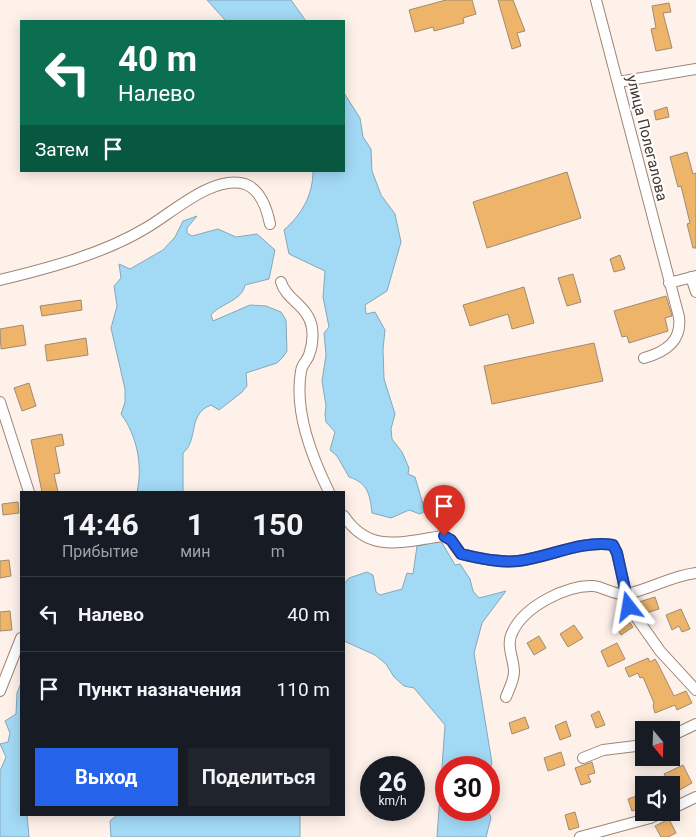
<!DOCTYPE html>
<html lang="ru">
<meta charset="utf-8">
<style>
:root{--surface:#171b24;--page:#20242c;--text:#f1f3f6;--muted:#9ea1a6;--line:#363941;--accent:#2563eb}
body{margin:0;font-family:Roboto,sans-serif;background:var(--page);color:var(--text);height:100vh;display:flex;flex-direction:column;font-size:19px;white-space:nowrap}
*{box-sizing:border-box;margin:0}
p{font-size:16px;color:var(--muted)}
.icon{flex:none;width:28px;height:28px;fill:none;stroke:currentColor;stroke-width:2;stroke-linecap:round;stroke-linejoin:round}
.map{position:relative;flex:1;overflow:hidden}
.side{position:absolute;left:20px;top:491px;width:325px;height:325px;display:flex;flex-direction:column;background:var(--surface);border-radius:0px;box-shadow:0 2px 12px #0003}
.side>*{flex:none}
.guide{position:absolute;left:20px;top:20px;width:325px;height:152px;border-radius:0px;box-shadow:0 2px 12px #0003;background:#0b6e4f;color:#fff;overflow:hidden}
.needle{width:32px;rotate:161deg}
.fabs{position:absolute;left:635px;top:721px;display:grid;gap:10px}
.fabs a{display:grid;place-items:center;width:45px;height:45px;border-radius:0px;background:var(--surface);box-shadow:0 2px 12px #0003;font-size:25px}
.speed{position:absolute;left:360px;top:756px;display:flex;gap:10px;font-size:25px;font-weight:700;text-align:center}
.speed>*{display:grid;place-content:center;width:65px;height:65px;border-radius:50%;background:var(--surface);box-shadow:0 2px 12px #0003;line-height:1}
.speed small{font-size:12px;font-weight:400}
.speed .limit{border:8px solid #d22;background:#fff;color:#111}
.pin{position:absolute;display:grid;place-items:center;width:42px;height:42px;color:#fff;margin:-51px -21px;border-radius:50% 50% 50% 0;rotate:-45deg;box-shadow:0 0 5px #0007}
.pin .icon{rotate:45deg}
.me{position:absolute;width:55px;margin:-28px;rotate:346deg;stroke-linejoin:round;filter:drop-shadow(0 0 4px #0008)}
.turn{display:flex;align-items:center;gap:18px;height:105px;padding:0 15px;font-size:22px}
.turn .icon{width:65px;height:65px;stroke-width:2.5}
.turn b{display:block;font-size:35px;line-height:42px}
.then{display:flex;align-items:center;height:48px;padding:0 15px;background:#0003;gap:10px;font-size:19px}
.eta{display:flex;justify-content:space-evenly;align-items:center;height:85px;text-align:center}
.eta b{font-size:30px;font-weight:700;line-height:35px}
.button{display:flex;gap:10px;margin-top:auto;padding:10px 15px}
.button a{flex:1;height:58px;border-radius:0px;background:var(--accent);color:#fff;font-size:20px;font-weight:700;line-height:58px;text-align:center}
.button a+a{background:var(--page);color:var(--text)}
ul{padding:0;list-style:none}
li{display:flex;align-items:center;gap:15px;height:75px;padding:0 15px;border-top:1px solid var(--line)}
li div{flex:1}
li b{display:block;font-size:19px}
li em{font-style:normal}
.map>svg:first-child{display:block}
</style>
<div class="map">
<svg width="696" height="837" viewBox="0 0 696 837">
<rect width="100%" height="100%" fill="#fef1ea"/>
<!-- water -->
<path fill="#a2d9f5" stroke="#85a8b9" d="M207,0H291L306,21H226Z
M344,93L360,118L363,137L371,149L372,171L381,195L395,214L401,242L387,291L365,305L366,314L375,312L385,330L383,349L384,379L395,414L391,429L392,439L402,452L409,468L408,474L415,477L425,511L420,514L409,510L391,518L372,513C370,495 368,483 349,477L337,456L330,450L335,432L326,422L325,414L326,406L322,381L326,355L324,333L329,327L323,297L325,271L289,254L284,230C302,214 313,195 313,171H344Z
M197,216L187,228V233L192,236L218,229L236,237L257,234L275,250L269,279L245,285C242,301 221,303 211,315L213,321L250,305L266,306L281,312L286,320L287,351L283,357L277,363L246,373L247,386L241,393L219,410L211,405C187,414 199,440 183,453V492H137C143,466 137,435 121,414L125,402V389L111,328L117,306L114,286L121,278L119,264L130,269L163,250L175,237L183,221Z
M441,541L455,565L460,564L470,579L473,591L479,598L506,591L482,623L474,653L492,763L489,771L494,777L490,796L489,797V768H446V810H488L491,818L486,837H437L445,725L414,688L404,686L394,677L386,664L375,655L344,641V584L349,578L367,572L373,575L376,592L380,595L402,589L407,573L413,574L417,546Z
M21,683V815H27L29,837H0V771L6,757L0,744L8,742L10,733L5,721L16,714L17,693Z
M117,815H300V837H111L110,821Z"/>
<!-- building -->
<path fill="#eeb46a" stroke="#9f8b73" d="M446,0H472L476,14L463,18L464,23L434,31L433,27L415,32L409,10Z
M498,0H513L525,31L517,33L521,46L512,49Z
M669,3L671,12L663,13L672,48L656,51L651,29L656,28L652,6Z
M667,107L669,117L656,120L654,111Z
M687,152L693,174L696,173V248H693L687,224L690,223L681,186L678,187L670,157Z
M567,172L581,218L487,248L473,202Z
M620,255L625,269L614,272L610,259Z
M573,274L581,302L567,306L558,278Z
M524,287L534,323L512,329L508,314L470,326L463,305Z
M666,296L672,316L665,318L668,331L629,343L627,336L622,337L614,311Z
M81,300L82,310L42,316L40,306Z
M23,325L26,345L1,349L0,329Z
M86,338L88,355L47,361L45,345Z
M594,343L603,381L492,404L484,366Z
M29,383L36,406L22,411L14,388Z
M62,434L64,445L55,447L60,473L54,474L58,492H42L31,440Z
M18,502L19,513L3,515L2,504Z
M9,560L11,576L0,578V561Z
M655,597L659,609L643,614L639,602Z
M681,609L690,629L682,632L679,626L672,630L666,615Z
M10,611L12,630L0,631V612Z
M625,616L633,627L621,635L614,624Z
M574,625L583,638L568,647L560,634Z
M539,636L546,648L534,655L527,643Z
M617,643L625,659L608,667L601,651Z
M648,658L650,662L655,659L658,664L674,696L686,691L692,703L677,710L675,705L655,713L653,706L654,703L643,677L640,678L638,673L629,677L625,668Z
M599,711L605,725L596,728L591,715Z
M525,717L529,728L512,734L509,723Z
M566,721L571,736L560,740L555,726Z
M561,752L565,765L548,771L544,758Z
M592,762L595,773L588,775L591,782L581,785L575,768Z
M683,765L692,783L674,793L664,774Z
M639,795L643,807L632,811L628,799Z
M575,812L579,827L569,830L565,815Z
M669,819L676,833L668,837H661L655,826Z"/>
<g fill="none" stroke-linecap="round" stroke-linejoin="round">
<defs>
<path id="minor" d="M596,0L679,317C682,341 666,352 644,358
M618,82L696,69
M691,277L696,292
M0,280C49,268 103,254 146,228C171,214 213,174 245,184C261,190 267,209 270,224
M281,282C286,300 309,306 312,328C313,336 312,347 309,355C307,361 302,364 301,371C294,412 312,457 329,492
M669,283L696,276
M0,402L29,492
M344,516C370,555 404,541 443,536L451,540L461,554C480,558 499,563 518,561C550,557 581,540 613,545L617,553L629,607L660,651L696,690
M0,691L21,638
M506,697C509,689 514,680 514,672C514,658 505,645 513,631C525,606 567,585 593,586C604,587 616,596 627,594C651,589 671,576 696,573
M671,736L696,724
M583,758L603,750L644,745
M671,809L696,797
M580,837L650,818L663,812"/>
</defs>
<!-- minor casing -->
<use href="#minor" stroke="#a08474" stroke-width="12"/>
<!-- minor -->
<use href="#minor" stroke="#fff" stroke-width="10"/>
</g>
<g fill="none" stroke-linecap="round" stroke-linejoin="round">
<defs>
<path id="route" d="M444,536L451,540L461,554C480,558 499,563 518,561C550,557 581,540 613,545L617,553L629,607"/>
</defs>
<!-- route casing -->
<use href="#route" stroke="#184099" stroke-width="12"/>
<!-- route -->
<use href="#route" stroke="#2563eb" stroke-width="9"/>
</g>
<g text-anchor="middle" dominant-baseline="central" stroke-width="4" stroke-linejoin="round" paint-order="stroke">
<!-- street labels -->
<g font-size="15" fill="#41352e" stroke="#fff">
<text transform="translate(647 138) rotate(76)">улица Полегалова</text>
</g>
</g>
</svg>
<div class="fabs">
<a><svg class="needle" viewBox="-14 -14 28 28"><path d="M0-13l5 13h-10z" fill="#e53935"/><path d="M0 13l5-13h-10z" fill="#9ea1a6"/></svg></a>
<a><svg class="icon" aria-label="sound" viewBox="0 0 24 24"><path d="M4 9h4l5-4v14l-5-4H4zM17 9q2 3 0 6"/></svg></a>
</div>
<div class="speed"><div>26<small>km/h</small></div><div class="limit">30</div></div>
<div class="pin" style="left:444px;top:536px;background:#d93025"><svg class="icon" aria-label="arrive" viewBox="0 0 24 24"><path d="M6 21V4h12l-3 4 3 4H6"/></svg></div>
<svg class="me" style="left:629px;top:607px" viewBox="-20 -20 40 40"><path d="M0-17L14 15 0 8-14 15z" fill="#2563eb" stroke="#fff" stroke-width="4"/></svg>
<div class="guide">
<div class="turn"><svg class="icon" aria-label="left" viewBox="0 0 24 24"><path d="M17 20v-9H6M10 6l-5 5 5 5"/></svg><div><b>40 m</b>Налево</div></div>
<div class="then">Затем<svg class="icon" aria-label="arrive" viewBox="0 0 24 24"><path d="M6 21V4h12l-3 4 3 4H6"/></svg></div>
</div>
<section class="side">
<div class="eta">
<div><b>14:46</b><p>Прибытие</p></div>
<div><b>1</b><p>мин</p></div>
<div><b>150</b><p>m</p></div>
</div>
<ul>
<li><svg class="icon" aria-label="left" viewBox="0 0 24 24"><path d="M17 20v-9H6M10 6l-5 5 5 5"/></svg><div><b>Налево</b></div><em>40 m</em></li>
<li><svg class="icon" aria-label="arrive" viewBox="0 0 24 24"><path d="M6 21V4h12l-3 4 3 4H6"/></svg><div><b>Пункт назначения</b></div><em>110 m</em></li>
</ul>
<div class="button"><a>Выход</a><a>Поделиться</a></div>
</section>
</div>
